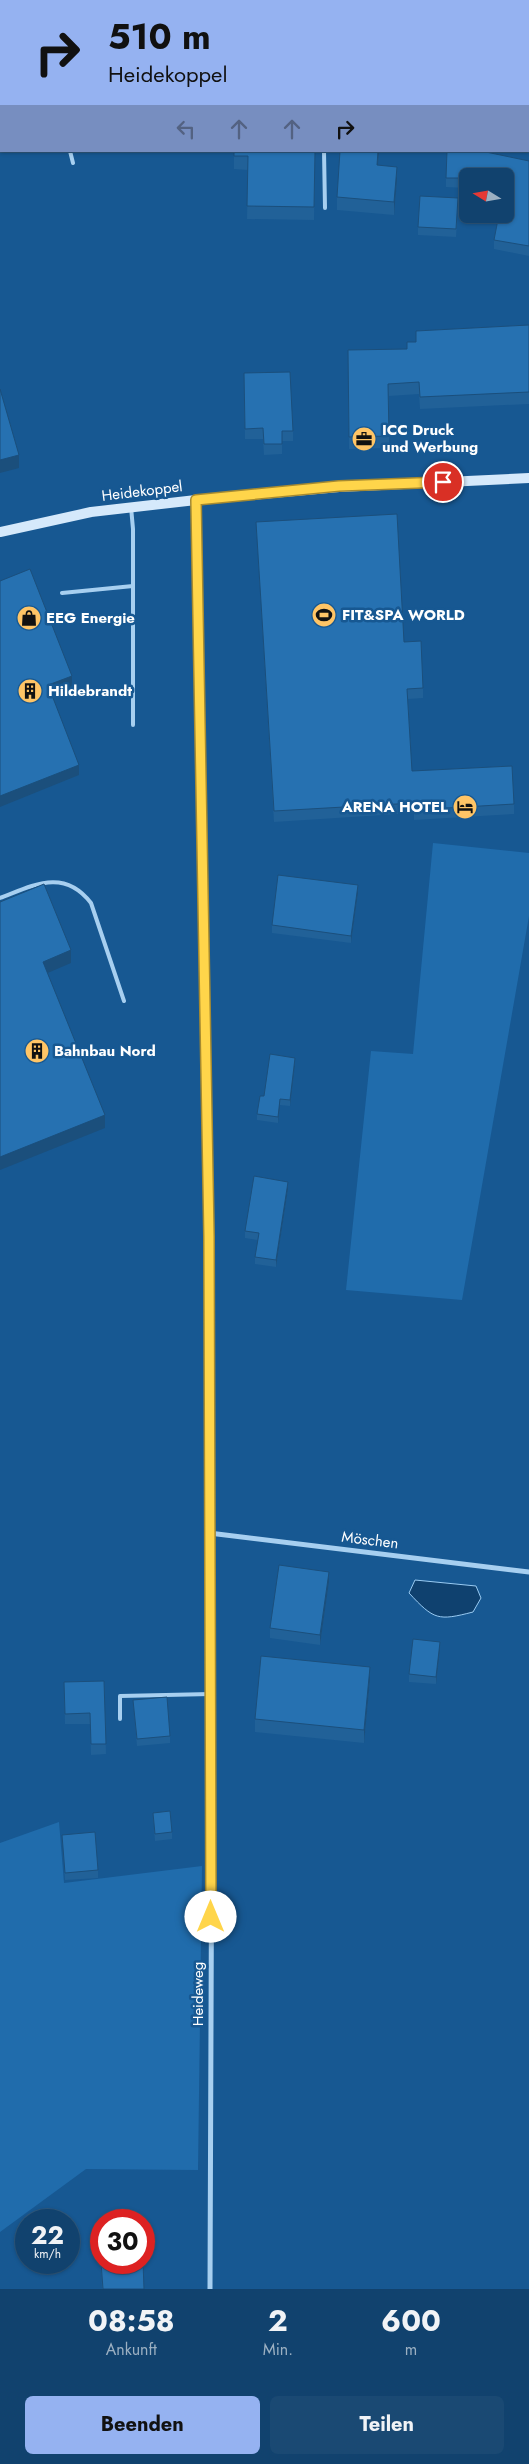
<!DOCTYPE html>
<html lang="de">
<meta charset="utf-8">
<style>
:root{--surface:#11426e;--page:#1a4973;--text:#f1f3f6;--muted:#9cb0c2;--line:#305b81;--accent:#95b2f1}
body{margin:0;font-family:Jost,sans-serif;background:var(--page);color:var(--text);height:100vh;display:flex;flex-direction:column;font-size:19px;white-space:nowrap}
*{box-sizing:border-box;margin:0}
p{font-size:16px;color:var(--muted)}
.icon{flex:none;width:28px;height:28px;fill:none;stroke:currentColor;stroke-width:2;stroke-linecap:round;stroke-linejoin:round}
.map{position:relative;height:2289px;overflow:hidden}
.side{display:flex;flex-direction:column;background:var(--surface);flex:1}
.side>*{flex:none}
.hud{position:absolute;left:0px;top:0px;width:530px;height:152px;box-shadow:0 1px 4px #0004,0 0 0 1px var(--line);background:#95b2f1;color:#111;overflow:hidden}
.needle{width:32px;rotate:281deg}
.controls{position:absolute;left:459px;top:168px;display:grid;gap:10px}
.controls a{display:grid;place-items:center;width:55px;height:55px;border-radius:8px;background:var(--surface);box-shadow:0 1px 4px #0004,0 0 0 1px var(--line);font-size:25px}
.speed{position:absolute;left:15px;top:2209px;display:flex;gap:10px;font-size:25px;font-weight:700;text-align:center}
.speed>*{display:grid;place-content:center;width:65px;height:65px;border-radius:50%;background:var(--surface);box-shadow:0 1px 4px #0004,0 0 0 1px var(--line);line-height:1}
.speed small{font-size:12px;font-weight:400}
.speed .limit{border:8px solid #d22;background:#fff;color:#111}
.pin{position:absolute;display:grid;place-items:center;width:42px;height:42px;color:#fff;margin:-21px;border:2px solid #fff;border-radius:50%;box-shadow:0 1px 5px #0007}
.me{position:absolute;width:55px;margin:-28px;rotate:0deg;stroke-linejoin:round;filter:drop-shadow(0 0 4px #0008)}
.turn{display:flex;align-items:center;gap:18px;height:105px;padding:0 25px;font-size:22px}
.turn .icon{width:65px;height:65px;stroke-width:2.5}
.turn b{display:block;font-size:35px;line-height:42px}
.lanes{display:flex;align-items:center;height:48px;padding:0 25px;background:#0003;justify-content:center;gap:25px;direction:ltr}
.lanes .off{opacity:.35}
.eta{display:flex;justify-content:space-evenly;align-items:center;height:85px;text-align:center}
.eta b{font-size:30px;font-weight:700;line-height:35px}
.button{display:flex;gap:10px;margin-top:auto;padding:10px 25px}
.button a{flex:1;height:58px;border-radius:8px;background:var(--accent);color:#111;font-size:20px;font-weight:700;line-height:58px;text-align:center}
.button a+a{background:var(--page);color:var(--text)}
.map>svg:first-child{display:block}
</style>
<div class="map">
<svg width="529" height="2289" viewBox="0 0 529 2289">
<rect width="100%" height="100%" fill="#175892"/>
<!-- green -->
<path fill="#206cac" d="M433,843L529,853V916L462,1300L346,1290L371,1051L413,1054Z
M59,1822L64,1883L202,1866L198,2170L86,2169L0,2232V1843Z"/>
<!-- water -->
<path fill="#0f416f" stroke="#99cbf3" d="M415,1580L476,1586L481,1598L473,1612C438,1621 434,1620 409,1593Z"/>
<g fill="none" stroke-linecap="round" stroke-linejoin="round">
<!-- lane -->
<path stroke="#a7cff0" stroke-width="4" d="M49,1V0
M307,1L308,0
M70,151L73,163
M324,151L325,208
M131,507L133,529V725
M62,593L133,586
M0,898C34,885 64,868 91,903L124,1001
M120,1719V1696L211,1694"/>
<!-- street -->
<path stroke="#a7cff0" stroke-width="5" d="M149,0L156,1
M196,500L209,1236V1533L212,1758L210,2289
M209,1533L529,1572"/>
<!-- secondary -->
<path stroke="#d5e9fb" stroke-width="10" d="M0,532L91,512L196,500L339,487L529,478"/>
</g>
<!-- wall -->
<path fill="#216198" d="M418,0H439V1H418Z
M78,151H121V153H78Z
M234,151H315L314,220L247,219L248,170L234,169Z
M340,151H379L378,166L397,180L394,215L337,210V197Z
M486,152L529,161V256L494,249V240L505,214V176H468V188L446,187V178Z
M458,205L456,237L418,235V227Z
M529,325V404L420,409L419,394L389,396V448L349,449L348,350L407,349L416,342V331Z
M244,384L293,431V441H282V454L264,455L263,439H245Z
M256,522L404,642L423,688V698L408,699L412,771L514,804V814L414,820V813L274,822Z
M358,893L351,943L272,933V925Z
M295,1064L290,1106L280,1105L278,1123L257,1120V1114L264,1096Z
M288,1189L276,1267L255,1264V1257L258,1240L245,1238V1231Z
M329,1582L320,1645L270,1638V1628Z
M440,1649L436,1684L409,1682V1674Z
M370,1680L364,1743L255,1732V1719Z
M104,1681L106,1754L91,1755L90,1724H65L64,1682Z
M133,1700L170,1736V1743L137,1746Z
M153,1813L172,1832V1839L155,1841Z
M62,1835L98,1870V1878L65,1880Z
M100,2235L144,2289H102Z"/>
<!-- shaded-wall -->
<path fill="#1b4f7c" d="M1,111V122H0V112Z
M378,151H379L377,179V165Z
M397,167V180L394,215V202Z
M19,455V468L0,473V460Z
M72,676V686L48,696V685Z
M79,765V775L0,807V796Z
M358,885V893L351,943V936Z
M71,950V963L43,975V962Z
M295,1058V1064L290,1106V1100Z
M280,1099V1105L278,1123V1117Z
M105,1115V1128L0,1170V1157Z
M288,1182V1189L276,1267V1260Z
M329,1572V1582L320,1645V1635Z
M440,1642V1649L436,1684V1677Z
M370,1667V1680L364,1743V1730Z"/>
<!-- building -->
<path fill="#2671b1" stroke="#1b4f7c" d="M0,37H1V111L0,112Z
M234,151H315L314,207L247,206L248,156H234Z
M340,151H378L377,165L397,167L394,202L337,197Z
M447,151H486V152L529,161V246L494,240L499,214H505V184L506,180H505V176H468V178H446Z
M420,196L458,198L456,229L418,227Z
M529,325V392L420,397L419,382L388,384L389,436L349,437L348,350L407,349V342H416V331Z
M290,372L293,431H282V444H264L263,428L245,429L244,373Z
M0,389L19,455L0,460Z
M397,514L404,642L421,641L423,688L407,689L412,771L512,766L514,804L414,810V803L274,811L256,522Z
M30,569L72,676L48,685L79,765L0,796V581Z
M278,875L358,885L351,936L272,925Z
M44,884L71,950L43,962L105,1115L0,1157V902Z
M270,1054L295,1058L290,1100L280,1099L278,1117L257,1114L260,1096H264Z
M254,1176L288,1182L276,1260L255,1257L259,1233L245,1231Z
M279,1565L329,1572L320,1635L270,1628Z
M413,1639L440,1642L436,1677L409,1674Z
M261,1656L370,1667L364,1730L255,1719Z
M104,1681L106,1744H91L90,1713L65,1714L64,1682Z
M167,1697L170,1736L137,1739L133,1700Z
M170,1811L172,1832L155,1834L153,1813Z
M95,1832L98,1870L65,1873L62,1835Z
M100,2235H101V2261Z
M101,2262H143L144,2289H103Z"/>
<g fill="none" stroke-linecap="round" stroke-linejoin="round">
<defs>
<path id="route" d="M211,1917L209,1236L196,500L339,486L443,482"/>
</defs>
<!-- route casing -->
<use href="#route" stroke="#a68a30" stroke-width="12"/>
<!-- route -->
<use href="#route" stroke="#ffd54a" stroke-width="9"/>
</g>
<!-- icons -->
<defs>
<symbol id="office-disc" viewBox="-11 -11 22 22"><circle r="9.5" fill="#ffc566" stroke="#175892"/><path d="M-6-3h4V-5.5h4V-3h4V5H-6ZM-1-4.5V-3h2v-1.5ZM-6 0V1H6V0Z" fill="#111"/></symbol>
<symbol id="stadium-disc" viewBox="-11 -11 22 22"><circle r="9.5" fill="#ffc566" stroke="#175892"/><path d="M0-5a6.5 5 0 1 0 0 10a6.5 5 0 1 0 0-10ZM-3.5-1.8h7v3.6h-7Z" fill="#111"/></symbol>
<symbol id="shop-disc" viewBox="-11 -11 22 22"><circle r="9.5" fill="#ffc566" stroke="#175892"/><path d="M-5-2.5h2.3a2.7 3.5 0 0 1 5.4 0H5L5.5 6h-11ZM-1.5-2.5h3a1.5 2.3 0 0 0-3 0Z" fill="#111"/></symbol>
<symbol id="building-disc" viewBox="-11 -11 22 22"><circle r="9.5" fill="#ffc566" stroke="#175892"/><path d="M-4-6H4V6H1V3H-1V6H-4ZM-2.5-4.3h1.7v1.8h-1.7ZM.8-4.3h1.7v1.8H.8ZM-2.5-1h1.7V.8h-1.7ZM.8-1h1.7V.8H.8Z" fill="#111"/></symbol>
<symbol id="hotel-disc" viewBox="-11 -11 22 22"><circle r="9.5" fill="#ffc566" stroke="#175892"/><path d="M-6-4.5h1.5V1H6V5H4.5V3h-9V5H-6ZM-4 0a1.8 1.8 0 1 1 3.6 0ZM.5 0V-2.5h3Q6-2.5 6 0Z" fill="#111"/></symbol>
</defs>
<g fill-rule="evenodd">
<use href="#office-disc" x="350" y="425" width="28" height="28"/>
<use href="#stadium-disc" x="310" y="601" width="28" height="28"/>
<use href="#shop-disc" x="15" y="604" width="28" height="28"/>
<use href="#building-disc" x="16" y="677" width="28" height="28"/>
<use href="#hotel-disc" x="451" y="793" width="28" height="28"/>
<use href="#building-disc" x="23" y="1037" width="28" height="28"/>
</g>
<g text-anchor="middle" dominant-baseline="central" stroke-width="5" stroke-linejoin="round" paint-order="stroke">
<!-- poi labels -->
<g font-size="15" font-weight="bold" fill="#fff" stroke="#175892" text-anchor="start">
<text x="382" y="430">ICC Druck<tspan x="382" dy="17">und Werbung</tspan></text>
<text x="342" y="615">FIT&amp;SPA WORLD</text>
<text x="46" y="618">EEG Energie</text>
<text x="48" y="691">Hildebrandt</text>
<text x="448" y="807" text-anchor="end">ARENA HOTEL</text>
<text x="54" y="1051">Bahnbau Nord</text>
</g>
<!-- street labels -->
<g font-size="15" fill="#fff" stroke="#175892">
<text transform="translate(142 491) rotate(-7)">Heidekoppel</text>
<text transform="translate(370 1540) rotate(7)">Möschen</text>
<text transform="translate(198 1994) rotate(-90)">Heideweg</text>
</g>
</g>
</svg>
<div class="controls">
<a><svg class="needle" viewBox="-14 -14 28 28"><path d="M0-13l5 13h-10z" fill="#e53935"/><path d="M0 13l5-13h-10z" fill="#9cb0c2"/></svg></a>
</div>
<div class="speed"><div>22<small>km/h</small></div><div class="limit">30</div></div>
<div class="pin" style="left:443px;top:482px;background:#d93025"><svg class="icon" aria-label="arrive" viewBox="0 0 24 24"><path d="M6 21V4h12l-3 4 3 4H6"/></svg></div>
<svg class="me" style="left:211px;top:1917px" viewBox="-20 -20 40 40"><circle r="19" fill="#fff"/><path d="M0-13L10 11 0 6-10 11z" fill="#ffd54a"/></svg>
<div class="hud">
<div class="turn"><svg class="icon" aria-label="right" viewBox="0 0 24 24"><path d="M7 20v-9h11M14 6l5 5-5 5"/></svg><div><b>510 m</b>Heidekoppel</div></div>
<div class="lanes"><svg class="icon off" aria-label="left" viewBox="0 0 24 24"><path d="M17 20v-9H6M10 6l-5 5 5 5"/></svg><svg class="icon off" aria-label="ahead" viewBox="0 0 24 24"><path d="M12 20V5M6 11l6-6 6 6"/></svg><svg class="icon off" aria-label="ahead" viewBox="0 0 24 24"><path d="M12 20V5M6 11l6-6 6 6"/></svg><svg class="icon" aria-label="right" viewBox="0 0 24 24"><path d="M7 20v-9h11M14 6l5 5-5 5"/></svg></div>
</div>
</div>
<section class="side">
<div class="eta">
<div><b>08:58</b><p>Ankunft</p></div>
<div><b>2</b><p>Min.</p></div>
<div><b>600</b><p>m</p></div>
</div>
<div class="button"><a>Beenden</a><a>Teilen</a></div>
</section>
